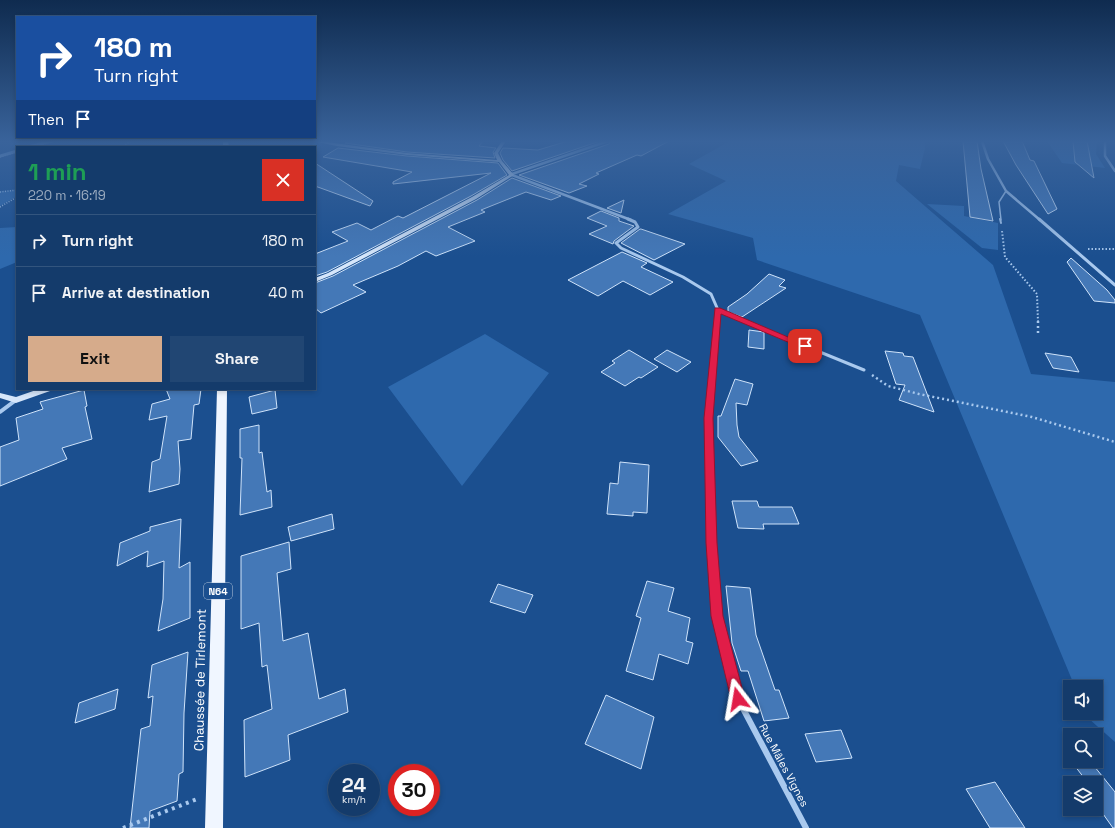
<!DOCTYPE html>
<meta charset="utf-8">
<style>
:root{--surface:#143b6b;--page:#214673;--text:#f1f3f6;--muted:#9dadc1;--line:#33557e;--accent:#d6ab8b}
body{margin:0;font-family:"Space Grotesk",sans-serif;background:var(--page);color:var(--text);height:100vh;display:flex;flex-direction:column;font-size:15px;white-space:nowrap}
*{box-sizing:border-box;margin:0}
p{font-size:13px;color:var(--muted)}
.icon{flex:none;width:22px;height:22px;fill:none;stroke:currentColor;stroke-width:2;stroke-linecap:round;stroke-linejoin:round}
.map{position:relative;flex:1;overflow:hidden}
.sheet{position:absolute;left:16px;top:146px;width:300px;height:244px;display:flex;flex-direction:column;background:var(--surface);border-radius:0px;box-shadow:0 2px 6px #0003,0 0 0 1px var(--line)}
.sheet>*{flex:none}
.banner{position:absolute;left:16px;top:16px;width:300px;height:122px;border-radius:0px;box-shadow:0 2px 6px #0003,0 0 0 1px var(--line);background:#1a4fa0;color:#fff;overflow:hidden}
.controls{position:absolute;left:1063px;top:680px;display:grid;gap:8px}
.controls a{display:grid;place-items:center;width:40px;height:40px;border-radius:0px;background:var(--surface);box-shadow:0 2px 6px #0003,0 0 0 1px var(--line);font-size:20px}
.speed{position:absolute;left:328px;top:764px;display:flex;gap:8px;font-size:20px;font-weight:700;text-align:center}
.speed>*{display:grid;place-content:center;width:52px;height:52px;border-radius:50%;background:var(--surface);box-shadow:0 2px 6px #0003,0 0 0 1px var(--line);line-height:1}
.speed small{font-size:10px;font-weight:400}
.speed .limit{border:6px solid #d22;background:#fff;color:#111}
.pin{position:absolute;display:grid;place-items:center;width:34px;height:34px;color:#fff;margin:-17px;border-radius:8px;box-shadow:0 2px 6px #0006}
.me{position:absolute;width:44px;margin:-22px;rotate:346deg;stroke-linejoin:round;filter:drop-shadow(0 0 3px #0008)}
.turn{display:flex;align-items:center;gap:14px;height:84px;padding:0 12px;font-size:18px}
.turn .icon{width:52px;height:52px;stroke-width:2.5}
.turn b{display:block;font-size:28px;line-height:34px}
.then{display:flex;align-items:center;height:38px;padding:0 12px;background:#0003;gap:8px;font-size:15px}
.round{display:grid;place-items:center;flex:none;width:42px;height:42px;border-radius:0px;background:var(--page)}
.headline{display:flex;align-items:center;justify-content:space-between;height:68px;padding:0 12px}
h1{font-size:24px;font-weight:700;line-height:30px;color:#1e9e55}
.cta{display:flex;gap:8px;margin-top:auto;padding:8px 12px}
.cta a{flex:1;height:46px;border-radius:0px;background:var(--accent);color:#111;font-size:16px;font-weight:700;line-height:46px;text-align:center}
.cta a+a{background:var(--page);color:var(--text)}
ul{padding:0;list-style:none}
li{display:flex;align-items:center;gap:12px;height:52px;padding:0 12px;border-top:1px solid var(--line)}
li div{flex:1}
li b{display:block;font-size:15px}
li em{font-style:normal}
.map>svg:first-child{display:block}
</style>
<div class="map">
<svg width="1115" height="828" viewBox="0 0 1115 828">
<rect width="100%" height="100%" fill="#1b4f8f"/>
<!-- green -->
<path fill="#2e69ad" d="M730,141H925V148L920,169L899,165L896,181L993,265L1031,374L1115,382V742L1088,718L1085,713H1096V687H1075L920,315L757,260L753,238L668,214L726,181L689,164Z
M1047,141H1097L1096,154L1105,168L1062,163Z
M17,190V196L0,206V191Z
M927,204L964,206V216L998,223V250L982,248Z
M17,227V262L0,269V228Z
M485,334L549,373L462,486L388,387Z"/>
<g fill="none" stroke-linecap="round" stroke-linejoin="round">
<!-- stream -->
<path stroke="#9cc4f0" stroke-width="3" d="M29,147L51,141
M0,156L17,151"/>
</g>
<!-- building -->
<path fill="#4478b7" stroke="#cfe3fa" d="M349,141H483L479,146L496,148L493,152L495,158L407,152L345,143Z
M568,141H600L512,171L503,160L500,153L503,148L538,150Z
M611,141H669L641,156L637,155L596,173L599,174L579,184L587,186L569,193L519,175L609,144Z
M963,141H977L981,169L993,221L970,217Z
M1003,141H1022L1030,160L1034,161L1057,209L1048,214L1016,165Z
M1073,141H1087L1094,178L1075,162Z
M338,148L407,156L498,163L507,175L471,196L327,272L315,276V254L348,241L332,232L357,223L371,230L398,216L403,218L491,173L393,184V182L412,172L323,157Z
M315,163L373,201L370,206L315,186Z
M512,178L561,196L551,200L526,192L481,210L485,212L448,227L475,241L436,256L426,251L398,266L353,285L366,292L321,313L315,308V283L333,276L477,200Z
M624,200L621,213L607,208Z
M601,211L619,218V221L634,226L614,241L613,244L589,234L607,226L587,218Z
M640,229H641L685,244L654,260L621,243Z
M622,252L647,263L641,267L673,282L650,295L623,281L598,296L568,280Z
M1071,258L1107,290L1115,300V303L1094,301L1067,262Z
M769,274L785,280L779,286L786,288L742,317L728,312V307L747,294Z
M749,330L764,332V349L748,347Z
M629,350L658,367L641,378L639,377L625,386L601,372L615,363L612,361Z
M667,350L691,362L677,372L654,359Z
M885,351L903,353L904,356L913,357L934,412L899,400L905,385L896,384Z
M1045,353L1071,357L1079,372L1053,368Z
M735,379L753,384L747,405L736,403L737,425L739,437L758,461L741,466L718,437V416H721Z
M166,389H201L199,404L194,405L191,439L178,441L180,469L179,484L149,492L152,462L160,459L167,416L149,420L152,404L170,399Z
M84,390L87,406L85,407L92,439L62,448L67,459L0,486V447L19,440L16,418L43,409L40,402Z
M275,390L277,408L252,414L249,397Z
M259,425V453L262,452L267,492L271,490L272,507L240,515L242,458H240V429Z
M620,462L649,465L647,513L633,512V516L607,514L610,483L618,484Z
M732,501H757L759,507H792L799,524H763L764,529L738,528Z
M332,514L334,529L291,541L288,527Z
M181,519L179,568L190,562V618L158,631L163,599L164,561L147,567L148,551L117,566L120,543L150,531V527Z
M289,542L291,569L277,573L283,641L308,633L319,699L345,689L348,712L288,735L290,760L245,777L244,720L272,709L267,665L262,667L259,623L241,629V556Z
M647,581L674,588L668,611L690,618L686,641L693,643L688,664L659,654L653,680L626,671L641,618L636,616Z
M498,584L533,595L525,613L490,602Z
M726,586L750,588L756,635L775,690H779L789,718L764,721L748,671H741L732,643Z
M188,652L184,713L183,772L179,774L177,801L150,811L149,828H130L141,729L150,726L153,696L148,698L152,665Z
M118,689L115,709L75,723L79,703Z
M606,695L654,717L641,769L585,744Z
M841,730L852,758L816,762L805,734Z
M1071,761H1090L1115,792V828H1113L1096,804V783H1088Z
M995,782L1025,828H990L966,789Z"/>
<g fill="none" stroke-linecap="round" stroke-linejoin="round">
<!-- path-far3 -->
<path stroke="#a9c9ee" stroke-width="1.5" stroke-dasharray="1 1.5" stroke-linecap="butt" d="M33,147L55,141
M121,147L132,141
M0,157L17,152
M0,192L17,190
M0,207L17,197"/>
<!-- path-far2 -->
<path stroke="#a9c9ee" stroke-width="2" stroke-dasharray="1.5 2" stroke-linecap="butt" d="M1002,231L1005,257L1037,294L1038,322
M1088,249H1115"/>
<!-- path-far1 -->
<path stroke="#a9c9ee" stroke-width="2.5" stroke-dasharray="2 3" stroke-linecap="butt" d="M1038,321V335
M872,375L888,386L919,394L1032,417L1115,442"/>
<!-- path -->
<path stroke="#a9c9ee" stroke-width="4" stroke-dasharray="3 4.5" stroke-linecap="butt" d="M123,828L197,799"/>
<!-- lane-far2 -->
<path stroke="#a9c9ee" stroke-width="1.5" d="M1001,220L999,202L1006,191"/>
<!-- lane-far1 -->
<path stroke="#a9c9ee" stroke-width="2" d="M1000,219L1001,223
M718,310L746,322"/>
<!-- lane -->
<path stroke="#a9c9ee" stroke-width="3" d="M744,321L864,370"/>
<!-- street-far4 -->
<path stroke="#a9c9ee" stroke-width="2.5" d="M982,141L988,159L1006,191L1040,220
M1105,141V156L1115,171
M512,174L608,141
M512,175L631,220"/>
<!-- street-far3 -->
<path stroke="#a9c9ee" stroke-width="3" d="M628,219L635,222L638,227L616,243L621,248L683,277L711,294L718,310L717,322
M1039,219L1115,285"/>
<!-- street-far2 -->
<path stroke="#a9c9ee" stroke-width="4" d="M0,412L16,400
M710,451L709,418L717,321"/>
<!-- street-far1 -->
<path stroke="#a9c9ee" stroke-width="5" d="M710,450L711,543L717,617"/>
<!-- street -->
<path stroke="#a9c9ee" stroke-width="6" d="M717,616L738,699L806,828"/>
<!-- secondary -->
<path fill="#d6e6fa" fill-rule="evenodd" d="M312,141H320L407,153L497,160L494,153L502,141H506L498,153L502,161L514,175L476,199L332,275L315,282V278L328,273L472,197L509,175L499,162L407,155L337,146Z
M39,389H51L50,391L16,403L0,398V393L16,397Z"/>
<!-- primary -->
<path fill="#f0f6ff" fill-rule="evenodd" d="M223,141H228L229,147H223Z
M217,389H227L223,828H205Z"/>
</g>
<!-- sky -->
<linearGradient id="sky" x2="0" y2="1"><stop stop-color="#0f2b4f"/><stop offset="0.55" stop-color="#39639b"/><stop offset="1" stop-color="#39639b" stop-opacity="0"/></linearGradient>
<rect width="1115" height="257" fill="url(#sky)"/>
<!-- route -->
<path fill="#e11d48" stroke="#92132f" d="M715,308H720L809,346L808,348H802L721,314L713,418L717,543L723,616L745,699L743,704L738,706L733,704L731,699L711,616L706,543L704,418Z"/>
<g text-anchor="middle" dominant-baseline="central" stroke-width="3.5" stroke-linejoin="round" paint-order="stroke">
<!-- shield labels -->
<rect fill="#1b4f8f" stroke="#bbcadd" stroke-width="1" x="204" y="583" width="28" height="16" rx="3"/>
<g font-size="10" font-weight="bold" fill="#fff">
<text x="218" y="591">N64</text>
</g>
<!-- street labels -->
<g font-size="11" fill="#fff" stroke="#1b4f8f">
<text transform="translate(784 765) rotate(62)">Rue Mâles Vignes</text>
</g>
<!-- near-street labels -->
<g font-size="13" fill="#fff" stroke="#1b4f8f">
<text transform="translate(200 680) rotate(-89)">Chaussée de Tirlemont</text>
</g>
</g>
</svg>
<div class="controls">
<a><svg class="icon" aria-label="sound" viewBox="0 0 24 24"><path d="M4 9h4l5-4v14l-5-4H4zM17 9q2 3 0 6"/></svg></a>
<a><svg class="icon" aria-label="search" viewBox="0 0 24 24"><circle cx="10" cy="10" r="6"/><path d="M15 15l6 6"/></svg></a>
<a><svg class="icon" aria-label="layers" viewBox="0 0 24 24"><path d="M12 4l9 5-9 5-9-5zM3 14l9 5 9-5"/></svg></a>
</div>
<div class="speed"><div>24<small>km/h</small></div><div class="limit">30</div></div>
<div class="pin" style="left:805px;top:346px;background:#d93025"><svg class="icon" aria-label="arrive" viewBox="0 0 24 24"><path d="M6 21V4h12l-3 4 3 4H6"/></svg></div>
<svg class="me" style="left:738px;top:699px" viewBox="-20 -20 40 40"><path d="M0-17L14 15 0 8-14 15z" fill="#e11d48" stroke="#fff" stroke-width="4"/></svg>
<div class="banner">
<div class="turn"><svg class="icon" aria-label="right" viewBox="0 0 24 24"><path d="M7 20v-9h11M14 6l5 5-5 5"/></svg><div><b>180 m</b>Turn right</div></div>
<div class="then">Then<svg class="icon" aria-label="arrive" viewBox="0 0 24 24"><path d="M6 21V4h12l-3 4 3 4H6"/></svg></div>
</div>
<section class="sheet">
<div class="headline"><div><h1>1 min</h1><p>220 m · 16:19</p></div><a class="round" style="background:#d93025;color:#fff"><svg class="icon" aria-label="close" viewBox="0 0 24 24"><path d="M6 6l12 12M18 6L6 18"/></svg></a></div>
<ul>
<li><svg class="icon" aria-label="right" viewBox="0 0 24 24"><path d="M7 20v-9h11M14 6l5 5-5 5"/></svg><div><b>Turn right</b></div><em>180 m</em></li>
<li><svg class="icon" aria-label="arrive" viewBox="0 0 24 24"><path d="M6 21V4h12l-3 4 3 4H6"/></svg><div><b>Arrive at destination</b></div><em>40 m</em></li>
</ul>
<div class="cta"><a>Exit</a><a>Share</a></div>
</section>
</div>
